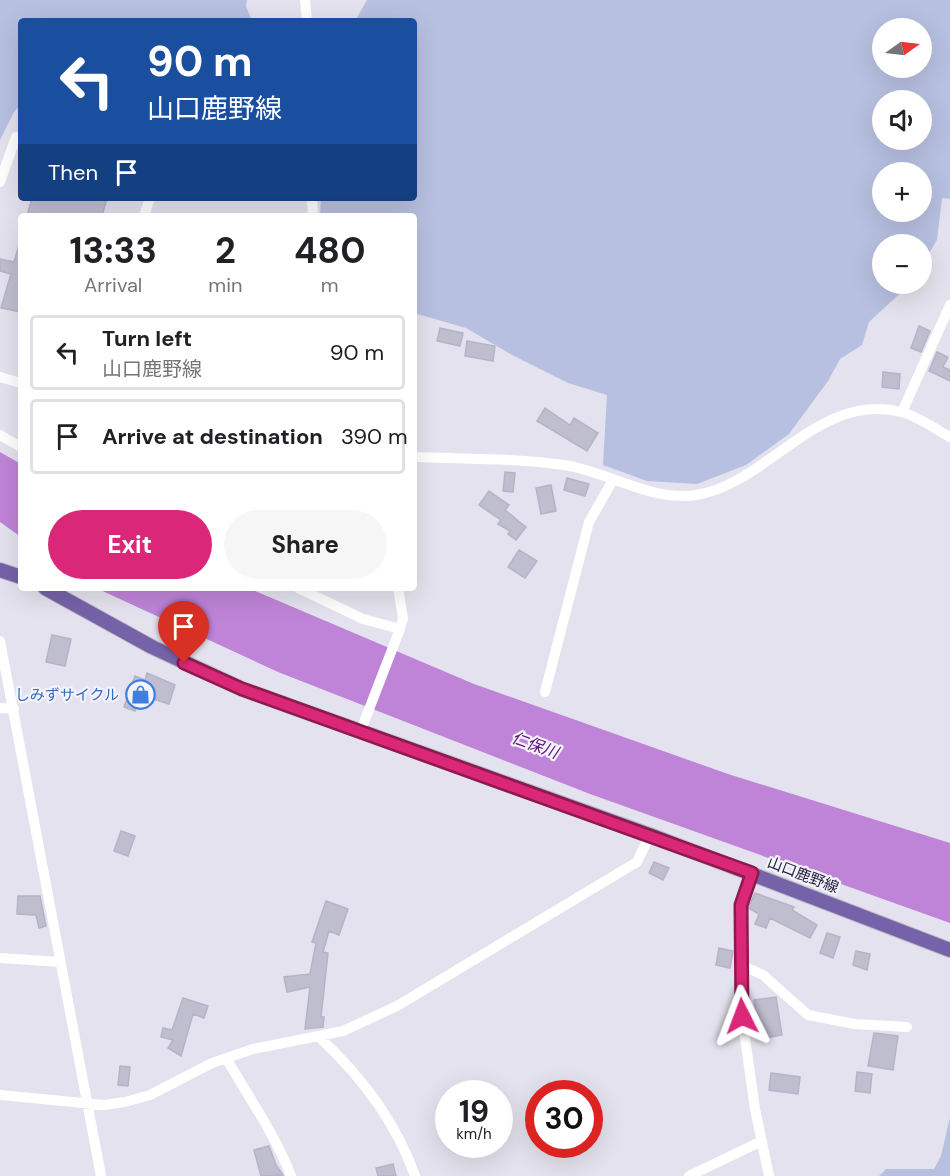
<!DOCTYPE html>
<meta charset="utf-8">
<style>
:root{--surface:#fff;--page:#f6f6f6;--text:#202124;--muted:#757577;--line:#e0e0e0;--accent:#db2777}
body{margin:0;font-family:"DM Sans","Noto Sans JP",sans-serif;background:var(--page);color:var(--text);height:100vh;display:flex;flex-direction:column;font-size:22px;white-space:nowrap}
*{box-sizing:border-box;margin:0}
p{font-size:20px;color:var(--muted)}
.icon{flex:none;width:33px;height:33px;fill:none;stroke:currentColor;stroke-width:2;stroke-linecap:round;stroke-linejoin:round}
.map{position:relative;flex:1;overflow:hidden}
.side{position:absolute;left:18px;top:213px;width:399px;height:378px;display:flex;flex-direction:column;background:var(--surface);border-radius:6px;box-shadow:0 6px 24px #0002}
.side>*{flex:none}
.banner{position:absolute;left:18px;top:18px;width:399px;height:183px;border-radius:6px;box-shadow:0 6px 24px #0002;background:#1a4fa0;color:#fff;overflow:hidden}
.needle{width:39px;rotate:76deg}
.tools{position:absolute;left:872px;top:18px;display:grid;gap:12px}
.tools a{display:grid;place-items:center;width:60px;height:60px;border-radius:50%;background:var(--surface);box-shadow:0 6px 24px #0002;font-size:30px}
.speed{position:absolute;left:435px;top:1080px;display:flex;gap:12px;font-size:30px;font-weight:700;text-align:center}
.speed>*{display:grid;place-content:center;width:78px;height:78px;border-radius:50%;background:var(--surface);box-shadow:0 6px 24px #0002;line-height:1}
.speed small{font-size:15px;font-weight:400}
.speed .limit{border:9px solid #d22;background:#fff;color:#111}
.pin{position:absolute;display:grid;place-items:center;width:51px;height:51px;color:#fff;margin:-62px -26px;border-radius:50% 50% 50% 0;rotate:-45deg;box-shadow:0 0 6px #0007}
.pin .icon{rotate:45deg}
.me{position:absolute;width:66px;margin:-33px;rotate:357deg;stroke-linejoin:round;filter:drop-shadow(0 0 4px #0008)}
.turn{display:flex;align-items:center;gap:21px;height:126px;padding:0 30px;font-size:27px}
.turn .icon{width:78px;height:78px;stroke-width:2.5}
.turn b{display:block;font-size:42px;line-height:51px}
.then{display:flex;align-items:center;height:57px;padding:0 30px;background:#0003;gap:12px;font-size:22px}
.eta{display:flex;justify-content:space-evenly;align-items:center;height:102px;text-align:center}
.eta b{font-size:36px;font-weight:700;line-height:42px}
.cta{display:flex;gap:12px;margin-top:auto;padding:12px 30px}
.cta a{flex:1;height:69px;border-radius:36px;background:var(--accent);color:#fff;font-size:24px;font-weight:700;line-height:69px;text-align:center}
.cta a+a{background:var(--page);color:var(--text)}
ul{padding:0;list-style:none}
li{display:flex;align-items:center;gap:18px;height:75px;margin:0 12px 9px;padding:0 18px;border:3px solid var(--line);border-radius:6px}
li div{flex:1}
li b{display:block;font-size:22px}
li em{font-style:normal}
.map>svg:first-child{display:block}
</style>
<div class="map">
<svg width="950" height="1176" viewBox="0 0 950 1176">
<rect width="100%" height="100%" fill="#e3e2ee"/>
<!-- green -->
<path fill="#b8c0e1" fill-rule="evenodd" d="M0,0H247L246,6L252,21H21V104L14,112L0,140Z
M367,0H950V199L942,198L937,240L921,266V244H882V284L909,285L869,322L862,345L840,359L828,381L789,434L746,465L697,484L647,481L603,465L607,395L568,383L514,356L466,328L414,313V216H320L321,198H414V21H355ZM921,28V68H882V28ZM921,100V140H882V100ZM921,172V212H882V172Z
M950,1117V1176H879L886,1169H934L941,1156Z"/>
<!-- water -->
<path fill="#bf84d8" d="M0,452L21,464V537L0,522Z
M96,588H248L474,684L728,774L950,843V923L590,794L278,672Z"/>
<!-- building -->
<path fill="#bfbecf" stroke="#b6b3c8" stroke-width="1.5" d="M32,198H107L102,216H27Z
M19,245L21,246V312L1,308L11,274L0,271V259L14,262Z
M919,326L930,331L921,352L911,348Z
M440,328L463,333L460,346L437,341Z
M467,341L495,346L493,361L465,356Z
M937,352L948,357L943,367L950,370V381L929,371Z
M883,372L900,374L899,389L882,387Z
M545,408L570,425L574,418L598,433L587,451L537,421Z
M505,472L515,473L513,492L503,491Z
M567,478L589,484L585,496L564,490Z
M551,485L556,511L541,514L536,488Z
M489,491L509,505L505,510L526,527L516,540L508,534L510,531L498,524L501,520L479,505Z
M519,550L537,561L525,578L508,567Z
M52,635L71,639L65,666L46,662Z
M147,673L175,685L169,704L150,698L148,705L138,702L135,711L124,707L135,676L145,680Z
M121,831L135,836L128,856L114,851Z
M654,862L669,868L663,880L649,873Z
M755,893L794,907L792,910L817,925L810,938L770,918L766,928L755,924L759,914L748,908Z
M18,896H40L46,926L39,928L36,915L17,914Z
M326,901L348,909L339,935L329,931L323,952L328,953L321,1017H324L323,1027L305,1029L310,987L287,992L284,977L310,974L316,943L312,942Z
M827,933L840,937L833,958L820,953Z
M719,948L733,951L730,968L716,965Z
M856,951L870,954L867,970L853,965Z
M776,997L782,1035L760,1039L754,1000Z
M183,998L208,1006L204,1018L193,1014L181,1056L168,1048L173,1040L161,1037L163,1028L172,1030Z
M874,1033L898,1036L893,1070L868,1066Z
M120,1066L130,1067L128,1086L118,1085Z
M857,1072L872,1074L870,1093L855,1091Z
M771,1073L800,1077L798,1094L769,1090Z
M269,1146L276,1165L283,1175L261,1176L254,1150Z
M393,1164L396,1176H378L376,1168Z"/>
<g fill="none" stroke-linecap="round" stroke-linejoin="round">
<defs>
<path id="major" d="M0,570L21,577
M45,588L152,647L242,689L650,835L950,950"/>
</defs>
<!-- major casing -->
<use href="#major" stroke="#bfbcc6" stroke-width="16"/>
<!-- minor -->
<path stroke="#fff" stroke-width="10" d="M305,0L307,21
M0,182L16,137L21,138
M312,198L313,216
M144,216L150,198
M0,377L21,383
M902,412L950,305
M0,435L21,447
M414,457C464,459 515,458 564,465C607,471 651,502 696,495C768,484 819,391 901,412C918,416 935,429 950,437
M298,588L363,619L400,629
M0,641L101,1176
M545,692L589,522L613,480
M0,708L14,709
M361,730L400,629L403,618L398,588
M752,873L741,905L740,1003L755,1109L769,1176
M0,958L60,962
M741,965L763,975L808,1015L855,1024L907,1027
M320,1038C362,1077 396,1122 415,1176
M226,1058C248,1096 276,1136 291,1176
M0,1095L104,1105L125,1102L150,1095L212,1063L253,1049L343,1031L397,1006L637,862L650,835
M689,1176L762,1141"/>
<!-- major -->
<use href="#major" stroke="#7662a8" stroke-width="14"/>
</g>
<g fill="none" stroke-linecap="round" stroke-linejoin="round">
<defs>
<path id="route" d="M184,663L242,689L752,873L741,905L742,1016"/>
</defs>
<!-- route casing -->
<use href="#route" stroke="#8e194d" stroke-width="15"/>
<!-- route -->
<use href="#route" stroke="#db2777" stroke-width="10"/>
</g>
<!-- icons -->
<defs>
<symbol id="shop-ring" viewBox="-11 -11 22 22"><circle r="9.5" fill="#f3f3fa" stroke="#3f7fe0" stroke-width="1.5"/><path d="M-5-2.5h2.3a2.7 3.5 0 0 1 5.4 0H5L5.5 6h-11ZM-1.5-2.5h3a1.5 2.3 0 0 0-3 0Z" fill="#3f7fe0"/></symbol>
</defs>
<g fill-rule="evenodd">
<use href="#shop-ring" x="124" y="678" width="33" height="33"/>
</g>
<g text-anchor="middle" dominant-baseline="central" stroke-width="4.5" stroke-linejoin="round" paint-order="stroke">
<!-- shop labels -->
<g font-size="15" fill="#366cbe" stroke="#f3f3fa" text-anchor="end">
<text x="119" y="695">しみずサイクル</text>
</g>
<!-- street labels -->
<g font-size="15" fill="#292041" stroke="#f3f3fa">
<text transform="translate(803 875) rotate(21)">山口鹿野線</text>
</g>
<!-- water labels -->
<g font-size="16" font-style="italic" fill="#631383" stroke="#f3f3fa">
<text transform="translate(535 745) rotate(20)">仁保川</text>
</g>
</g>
</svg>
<div class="tools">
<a><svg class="needle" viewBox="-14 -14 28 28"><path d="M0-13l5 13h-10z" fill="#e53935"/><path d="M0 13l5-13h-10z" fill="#757577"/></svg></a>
<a><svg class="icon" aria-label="sound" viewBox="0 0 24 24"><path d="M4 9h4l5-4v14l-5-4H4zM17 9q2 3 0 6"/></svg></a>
<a>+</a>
<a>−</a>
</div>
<div class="speed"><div>19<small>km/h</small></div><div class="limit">30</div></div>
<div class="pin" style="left:184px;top:663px;background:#d93025"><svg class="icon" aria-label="arrive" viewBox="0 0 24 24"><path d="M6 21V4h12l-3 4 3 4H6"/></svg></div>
<svg class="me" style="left:742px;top:1016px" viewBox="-20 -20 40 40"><path d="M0-17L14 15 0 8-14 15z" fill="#db2777" stroke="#fff" stroke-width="4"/></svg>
<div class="banner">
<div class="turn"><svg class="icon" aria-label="left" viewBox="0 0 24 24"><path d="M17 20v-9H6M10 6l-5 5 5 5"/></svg><div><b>90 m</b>山口鹿野線</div></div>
<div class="then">Then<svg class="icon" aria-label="arrive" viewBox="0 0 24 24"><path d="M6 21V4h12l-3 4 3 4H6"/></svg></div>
</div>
<section class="side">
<div class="eta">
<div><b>13:33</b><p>Arrival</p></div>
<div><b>2</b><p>min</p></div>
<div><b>480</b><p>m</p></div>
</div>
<ul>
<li><svg class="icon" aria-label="left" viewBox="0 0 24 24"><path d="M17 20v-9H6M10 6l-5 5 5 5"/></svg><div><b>Turn left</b><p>山口鹿野線</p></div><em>90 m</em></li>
<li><svg class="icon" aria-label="arrive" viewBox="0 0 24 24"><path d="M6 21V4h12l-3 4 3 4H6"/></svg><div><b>Arrive at destination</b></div><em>390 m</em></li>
</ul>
<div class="cta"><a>Exit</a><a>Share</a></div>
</section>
</div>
